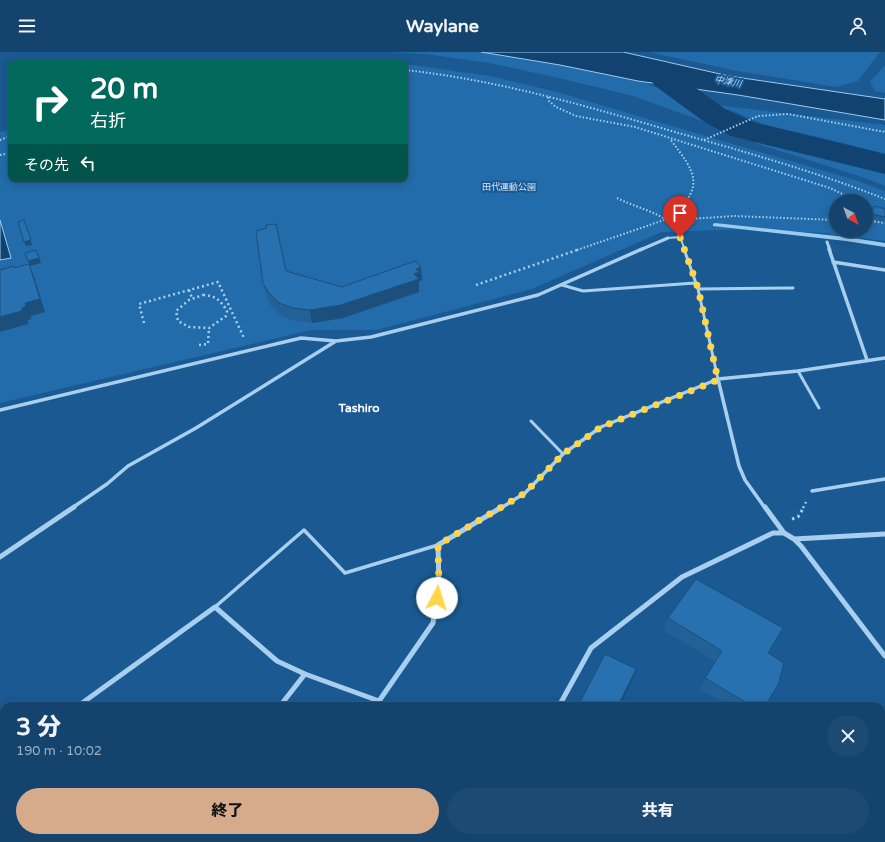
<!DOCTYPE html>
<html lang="ja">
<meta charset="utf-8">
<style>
:root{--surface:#14436e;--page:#1d4a73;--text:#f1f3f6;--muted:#9db0c2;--line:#335c81;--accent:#d6ab8b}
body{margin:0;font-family:"Varela Round","Noto Sans JP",sans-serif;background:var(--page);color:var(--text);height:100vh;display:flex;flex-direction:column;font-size:15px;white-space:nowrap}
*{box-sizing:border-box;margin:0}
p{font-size:13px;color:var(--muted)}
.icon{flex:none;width:22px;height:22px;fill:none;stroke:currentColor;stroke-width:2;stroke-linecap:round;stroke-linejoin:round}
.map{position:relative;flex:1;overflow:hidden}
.drawer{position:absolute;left:0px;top:650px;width:885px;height:140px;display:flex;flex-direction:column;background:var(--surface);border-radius:12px 12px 0 0;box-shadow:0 2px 10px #0003,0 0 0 1px var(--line)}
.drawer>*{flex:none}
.top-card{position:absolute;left:8px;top:8px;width:400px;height:122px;border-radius:8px;box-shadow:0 2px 10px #0003,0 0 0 1px var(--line);background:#00695c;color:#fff;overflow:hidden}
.needle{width:26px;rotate:139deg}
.controls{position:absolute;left:829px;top:142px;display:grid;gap:8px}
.controls a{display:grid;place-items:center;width:44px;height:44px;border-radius:50%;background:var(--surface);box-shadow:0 2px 10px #0003,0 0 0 1px var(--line);font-size:20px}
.pin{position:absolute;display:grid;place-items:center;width:34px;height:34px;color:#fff;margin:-41px -17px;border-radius:50% 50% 50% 0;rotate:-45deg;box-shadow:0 0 4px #0007}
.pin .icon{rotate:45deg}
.me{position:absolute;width:44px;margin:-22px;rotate:5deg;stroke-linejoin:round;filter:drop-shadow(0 0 3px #0008)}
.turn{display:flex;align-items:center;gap:14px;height:84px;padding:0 16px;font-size:18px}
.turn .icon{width:52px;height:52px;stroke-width:2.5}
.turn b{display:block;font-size:28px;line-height:34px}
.then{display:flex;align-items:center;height:38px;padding:0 16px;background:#0003;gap:8px;font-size:15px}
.round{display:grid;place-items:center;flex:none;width:42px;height:42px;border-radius:21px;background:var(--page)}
.headline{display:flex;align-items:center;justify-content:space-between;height:68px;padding:0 16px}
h1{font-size:24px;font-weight:800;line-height:30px}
.button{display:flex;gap:8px;margin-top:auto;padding:8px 16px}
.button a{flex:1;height:46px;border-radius:24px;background:var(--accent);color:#111;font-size:16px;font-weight:800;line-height:46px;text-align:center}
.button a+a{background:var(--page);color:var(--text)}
header{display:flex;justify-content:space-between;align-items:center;height:52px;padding:0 16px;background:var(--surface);font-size:18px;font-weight:800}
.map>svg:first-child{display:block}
</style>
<header><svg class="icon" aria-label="menu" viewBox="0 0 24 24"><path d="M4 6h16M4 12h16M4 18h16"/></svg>Waylane<svg class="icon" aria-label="person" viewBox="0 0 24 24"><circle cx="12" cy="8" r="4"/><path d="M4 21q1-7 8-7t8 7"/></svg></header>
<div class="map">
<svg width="885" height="790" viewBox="0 0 885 790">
<rect width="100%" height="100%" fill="#1a5992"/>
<!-- green -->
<path fill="#226cab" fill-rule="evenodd" d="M389,0H486L629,22L652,34L675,40L680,47L705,70L633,44L563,27L489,11L425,2Z
M648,0H880L858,29L836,35L737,19Z
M295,8H362L391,11H249Z
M405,12L490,24L557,40L855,128L885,139V189L823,181L748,177L662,180L532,237L377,278H311L0,351V80L11,77V127H405ZM836,149H866V179H836Z
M885,13V41L875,39L870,30Z
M708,52L885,73V102L843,91L762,72L736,60Z
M755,84L817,97L885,116V134L862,125L755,91Z"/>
<!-- water -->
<path fill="#114270" stroke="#9ccbf1" d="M481,0H623L729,24L885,47V68L738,43L638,29L560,13Z
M0,168L11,206L0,208Z"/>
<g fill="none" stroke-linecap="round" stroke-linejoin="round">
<!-- stream -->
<path fill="#9ccbf1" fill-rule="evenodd" d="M715,171L846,185L885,191V195L846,189L713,174V172Z"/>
<!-- river -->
<path fill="#114270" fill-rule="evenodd" d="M658,9L668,11L675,21L725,57L753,70L885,102V122L731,84L703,69L654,33L644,17L648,11Z"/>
<!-- path-far2 -->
<path stroke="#a9cfef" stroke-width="2" stroke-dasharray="1.5 2" stroke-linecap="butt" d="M405,18C498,28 586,54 675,80C745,100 817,120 885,147
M548,45L549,49L556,55L576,64L635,75L830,136L857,149
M0,88L11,84
M704,88L758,64L788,62L885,80
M0,103L11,101
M617,146C633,154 650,158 665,167
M866,159L875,158
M868,160V166L870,169L885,171
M675,168L734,164L836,168
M577,198L670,166C706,134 696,121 670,87"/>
<!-- path-far1 -->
<path stroke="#a9cfef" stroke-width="2.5" stroke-dasharray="2 3" stroke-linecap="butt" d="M476,233L580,197
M189,238L192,246
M203,243C215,243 221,249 227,259L226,264L209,276L189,275L178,269L176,259L189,248Z
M144,271L139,252L218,230L244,286
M208,291L209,276
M199,293L209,292
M803,456L806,450"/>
<!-- path -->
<path stroke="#a9cfef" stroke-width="3" stroke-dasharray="2.5 3.5" stroke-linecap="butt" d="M792,467L798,465L804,455"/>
<!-- lane-far2 -->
<path stroke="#a9cfef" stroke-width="2" d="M668,186L680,185L685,198"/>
<!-- lane-far1 -->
<path stroke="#a9cfef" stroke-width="3" d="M684,197L698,237L718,327
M562,233L583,239L695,231
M698,237L793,236
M798,319L819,356
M531,369L563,402"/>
<!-- lane -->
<path stroke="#a9cfef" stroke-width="3.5" d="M215,555L304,478L345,521L438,493"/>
<!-- street-far2 -->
<path stroke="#a9cfef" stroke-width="3" d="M827,190L830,198
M640,198L668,186"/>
<!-- street-far1 -->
<path stroke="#a9cfef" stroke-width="3.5" d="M829,197L867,308
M833,210L885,218
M718,327L739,414L745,428L765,456
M0,358L301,286L336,289L371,285L538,243L642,197
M812,439L885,427
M72,456L107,432L128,414L196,376L336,289
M501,456L525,441L563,402L601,375L718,327L798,319L885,306"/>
<!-- street -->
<path stroke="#a9cfef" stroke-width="5" d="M765,455L784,481L794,487L801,494L885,604
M794,487L885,482
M0,505L74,455
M305,622L379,649L433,571L439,534L438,493L502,455
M78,654L215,555L277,609L305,622L280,654
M559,654L591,596L682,525L773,481H784
M0,710L4,707
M101,790L105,786
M434,790L436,786"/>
</g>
<!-- wall -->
<path fill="#226197" d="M874,154L885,157V168L884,170L870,166Z
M286,219L342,235L422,228L419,229V240L343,266L312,271L295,269L281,264L271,254L266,243L263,231Z
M668,566L768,601L765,654H728L700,637L705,626L716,610L663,578Z"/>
<!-- shaded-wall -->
<path fill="#1c4f7b" d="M24,168L32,193L26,194L24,190Z
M36,198L41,211L30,214L28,209Z
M29,212L34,225L45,260L31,264V267L28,268V272L0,280V265L22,256L25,251Z
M421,215L422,228L419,229V240L343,266L312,271L310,258L414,222L416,217Z
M636,617L634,625L620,654H618Z"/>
<!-- building -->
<path fill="#2871b0" stroke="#1c4f7b" d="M874,154L885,157V165L872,162Z
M24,168L31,188L24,190L18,170Z
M276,172L286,219L342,235L415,209L421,215L416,217L419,220L414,222L419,227L341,253L310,258L293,256L279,251L269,241L263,231L256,179L267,176L266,173Z
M36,198L39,206L28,209L25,201Z
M29,212L40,247L25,251L26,254L22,256V259L0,265V218L14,214V216Z
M696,527L783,576L768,601L784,611L778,633L765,654H752L705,626L722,599L668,566Z
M605,602L636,617L618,654H578Z
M449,786H537L544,790H447Z"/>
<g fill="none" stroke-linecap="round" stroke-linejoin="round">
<!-- route -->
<path stroke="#ffd54a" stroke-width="7" stroke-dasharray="0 12.6" d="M437,546L439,534L438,493L525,441L563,402L601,375L718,328L698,236L680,185"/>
</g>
<g text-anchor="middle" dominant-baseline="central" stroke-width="4" stroke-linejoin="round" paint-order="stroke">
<!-- far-water labels -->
<g font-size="9" font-style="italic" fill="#b5d9f6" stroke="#1a5992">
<text transform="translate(728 30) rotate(11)">中津川</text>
</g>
<!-- far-park labels -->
<g font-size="9" fill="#d0e7fb" stroke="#1a5992">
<text x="509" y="135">田代運動公園</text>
</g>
<!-- quarter labels -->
<g font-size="12" font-weight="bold" fill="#fff" stroke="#1a5992">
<text x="359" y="356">Tashiro</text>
</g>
</g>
</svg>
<div class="controls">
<a><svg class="needle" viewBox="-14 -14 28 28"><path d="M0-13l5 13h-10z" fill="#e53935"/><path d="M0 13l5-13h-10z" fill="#9db0c2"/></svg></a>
</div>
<div class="pin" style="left:680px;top:185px;background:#d93025"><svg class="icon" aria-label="arrive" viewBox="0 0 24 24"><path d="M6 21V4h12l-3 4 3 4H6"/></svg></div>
<svg class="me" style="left:437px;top:546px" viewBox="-20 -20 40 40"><circle r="19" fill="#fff"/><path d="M0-13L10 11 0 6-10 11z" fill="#ffd54a"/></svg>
<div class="top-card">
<div class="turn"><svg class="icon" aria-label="right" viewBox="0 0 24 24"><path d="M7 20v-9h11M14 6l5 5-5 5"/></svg><div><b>20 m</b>右折</div></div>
<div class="then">その先<svg class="icon" aria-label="left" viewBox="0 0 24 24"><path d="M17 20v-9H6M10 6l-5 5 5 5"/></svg></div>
</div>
<section class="drawer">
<div class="headline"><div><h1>3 分</h1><p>190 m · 10:02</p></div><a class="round"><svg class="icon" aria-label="close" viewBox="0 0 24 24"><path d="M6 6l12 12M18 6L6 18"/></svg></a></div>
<div class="button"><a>終了</a><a>共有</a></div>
</section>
</div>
